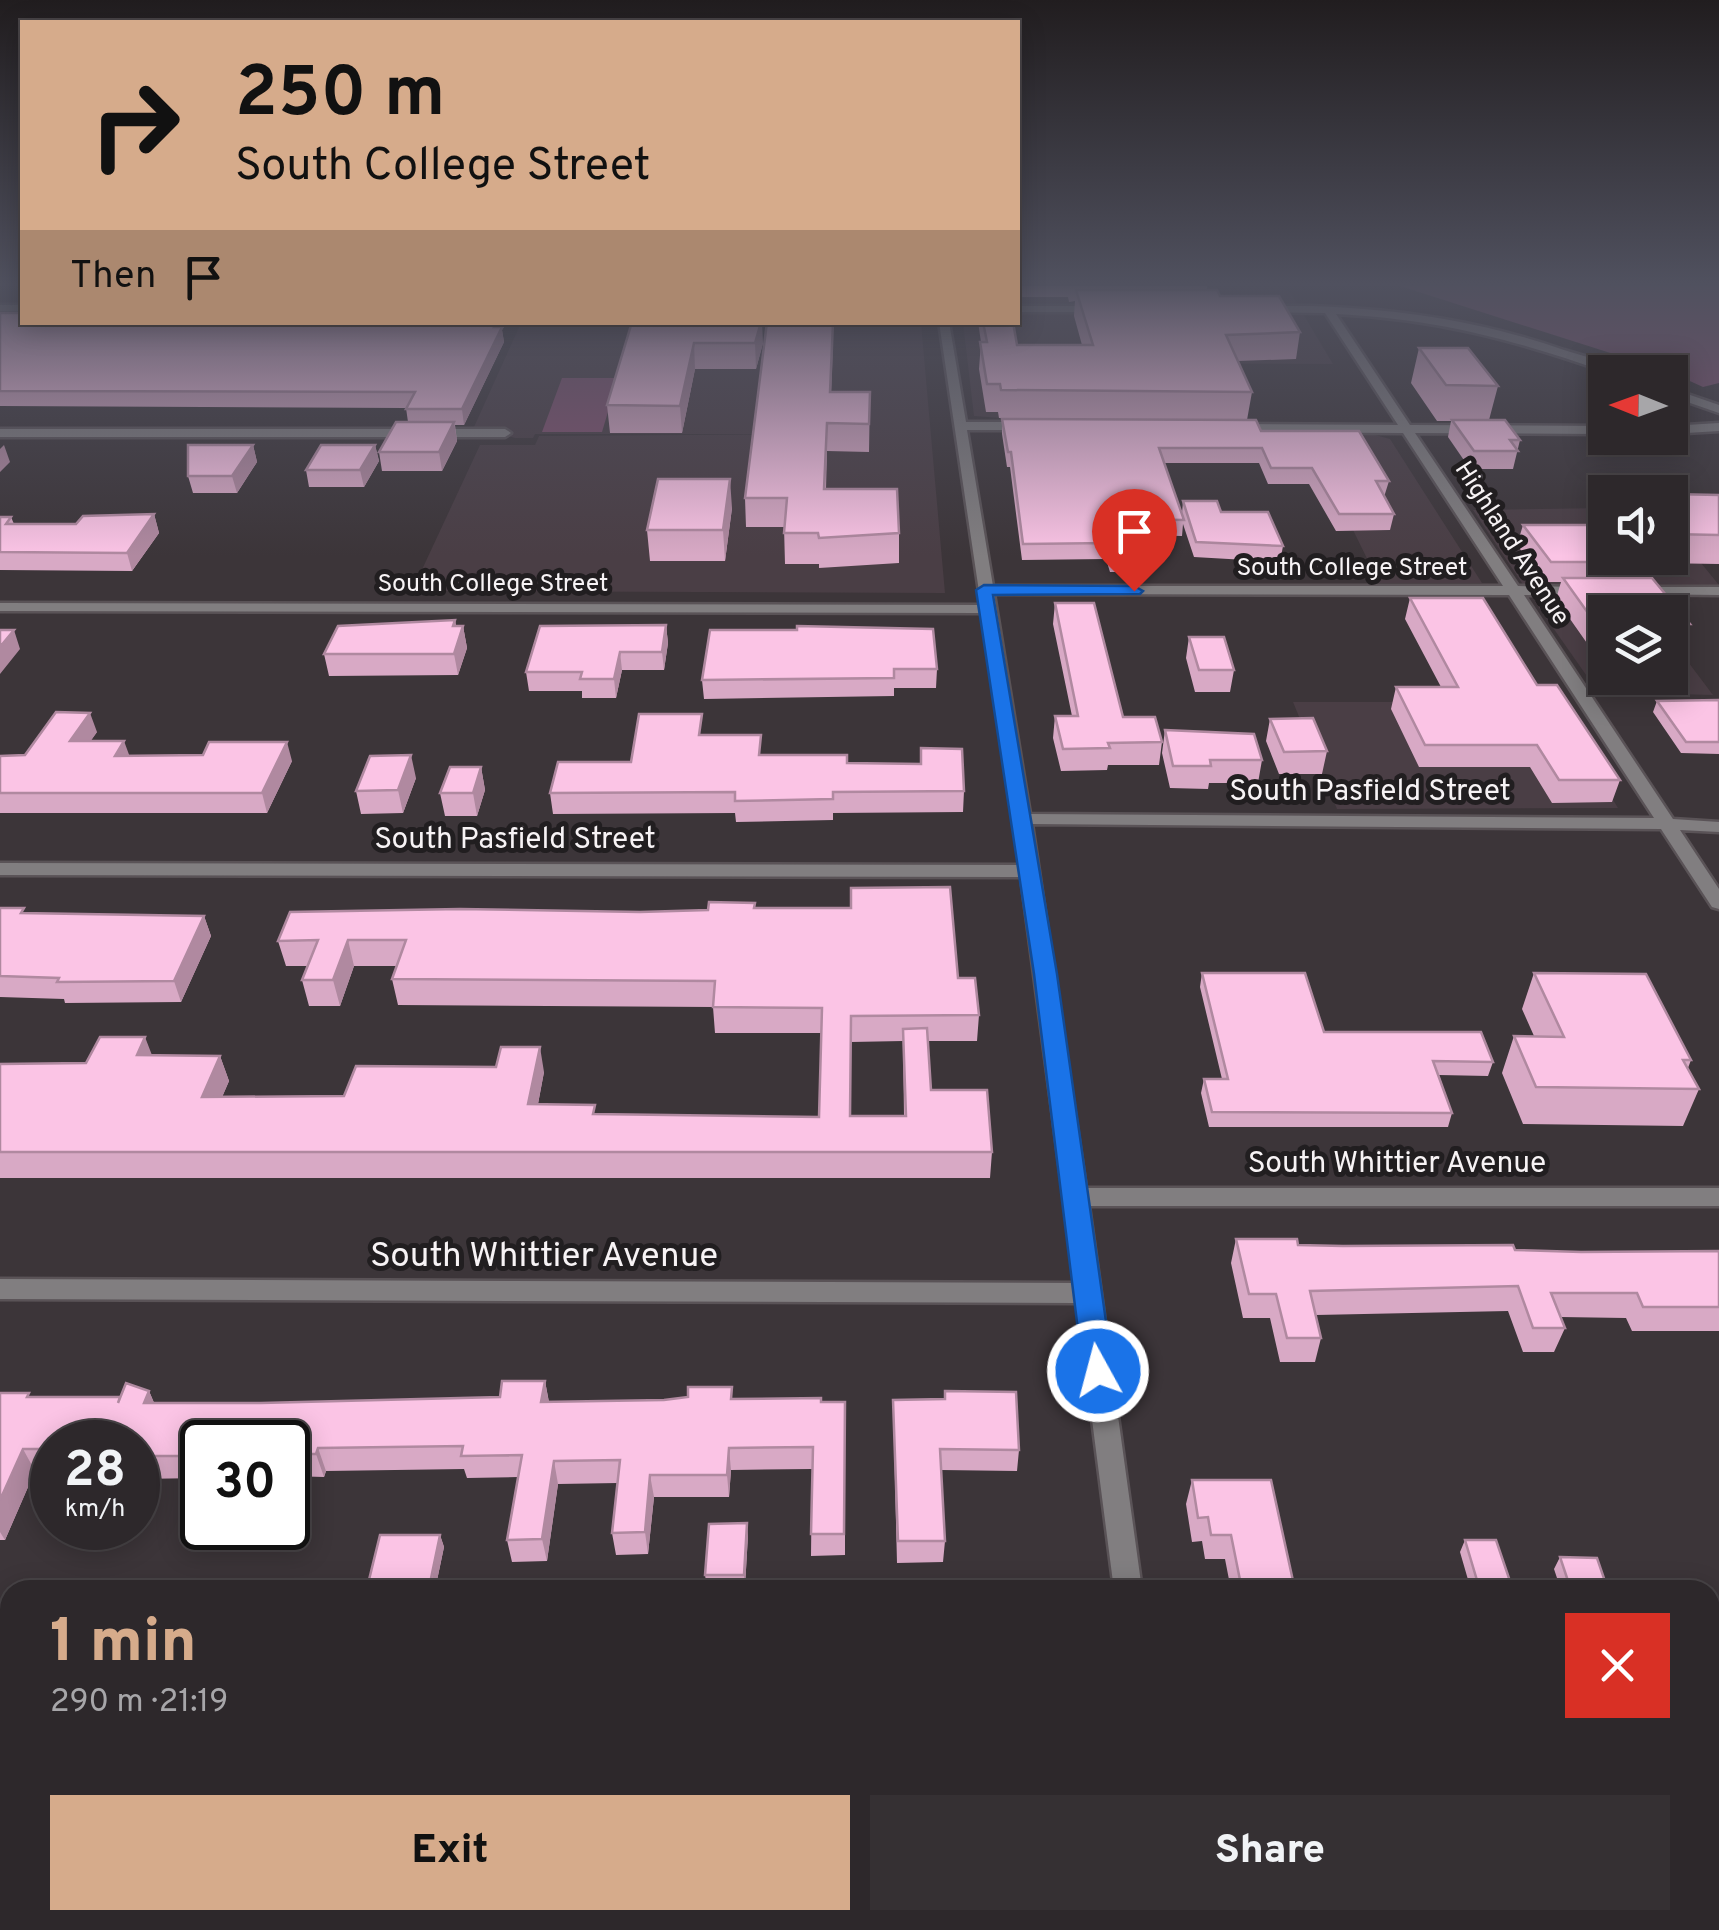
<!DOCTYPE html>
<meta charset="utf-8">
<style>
:root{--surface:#2d282b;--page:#353033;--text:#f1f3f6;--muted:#a7a6a9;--line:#484447;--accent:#d6ab8b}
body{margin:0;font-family:Overpass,sans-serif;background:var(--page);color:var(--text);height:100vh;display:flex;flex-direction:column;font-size:38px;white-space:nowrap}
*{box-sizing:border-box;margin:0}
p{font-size:32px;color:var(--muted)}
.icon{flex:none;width:55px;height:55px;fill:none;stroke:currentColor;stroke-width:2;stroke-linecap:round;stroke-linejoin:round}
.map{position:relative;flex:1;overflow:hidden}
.sheet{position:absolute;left:0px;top:1580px;width:1720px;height:350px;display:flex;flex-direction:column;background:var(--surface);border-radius:30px 30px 0 0;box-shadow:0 5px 25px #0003,0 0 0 2px var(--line)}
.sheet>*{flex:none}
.guide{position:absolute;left:20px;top:20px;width:1000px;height:305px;border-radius:0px;box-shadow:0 5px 25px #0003,0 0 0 2px var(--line);background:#d6ab8b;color:#111;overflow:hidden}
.needle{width:65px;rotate:271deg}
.tools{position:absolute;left:1588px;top:355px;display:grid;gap:20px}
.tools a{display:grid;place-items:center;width:100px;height:100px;border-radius:0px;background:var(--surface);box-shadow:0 5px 25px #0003,0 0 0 2px var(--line);font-size:50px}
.speed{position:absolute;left:30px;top:1420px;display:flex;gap:20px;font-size:50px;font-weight:700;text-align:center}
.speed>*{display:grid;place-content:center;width:130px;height:130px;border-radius:50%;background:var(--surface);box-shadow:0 5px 25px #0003,0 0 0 2px var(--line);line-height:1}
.speed small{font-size:25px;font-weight:400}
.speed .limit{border:5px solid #111;border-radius:15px;background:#fff;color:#111}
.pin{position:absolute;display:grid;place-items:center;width:85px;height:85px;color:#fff;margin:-102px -42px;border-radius:50% 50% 50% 0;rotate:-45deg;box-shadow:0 0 10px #0007}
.pin .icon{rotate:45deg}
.me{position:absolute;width:110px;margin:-55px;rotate:353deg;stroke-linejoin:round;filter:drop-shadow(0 0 8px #0008)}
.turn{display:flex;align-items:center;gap:35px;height:210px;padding:0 50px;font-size:45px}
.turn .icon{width:130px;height:130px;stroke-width:2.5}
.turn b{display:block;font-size:70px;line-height:85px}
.then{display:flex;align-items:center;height:95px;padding:0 50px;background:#0003;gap:20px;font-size:38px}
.round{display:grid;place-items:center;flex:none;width:105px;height:105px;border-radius:0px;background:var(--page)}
.head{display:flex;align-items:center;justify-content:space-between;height:170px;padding:0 50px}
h1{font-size:60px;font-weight:800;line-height:75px;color:var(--accent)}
.button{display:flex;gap:20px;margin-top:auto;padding:20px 50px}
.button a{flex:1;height:115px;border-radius:0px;background:var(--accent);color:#111;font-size:40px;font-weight:800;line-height:115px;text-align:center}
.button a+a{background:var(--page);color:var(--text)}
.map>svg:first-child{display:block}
</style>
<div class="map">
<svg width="1719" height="1930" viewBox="0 0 1719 1930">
<rect width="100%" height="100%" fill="#3c3539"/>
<!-- built -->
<path fill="#4a3e45" d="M1018,286H1276L1290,292L1333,364L1019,363L1030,420L974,416L963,323L1018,322Z
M521,323H921L945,593L412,591L480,445H535L539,436L827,434H535L533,438H515L474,427Z
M1305,432L1368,433L1390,439L1482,583H1379Z
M1605,508V558H1670V525L1719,585L1524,586L1473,510Z
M1640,599L1605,612V678H1670V638L1713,695L1598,692L1535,602Z
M1293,702H1554L1618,808L1337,809Z"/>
<!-- green -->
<path fill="#81516f" d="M1400,286H1719V383L1703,387L1670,372Z
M562,378H618L602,432H542Z"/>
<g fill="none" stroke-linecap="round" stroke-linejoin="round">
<defs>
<path id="street" d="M0,305H22V311H0Z
M1018,306H1097L1102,309L1097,312H1018Z
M1311,306C1399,309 1481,321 1564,350C1583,356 1606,361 1622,372H1606C1512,339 1436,319 1336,314L1410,425L1605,426V434L1415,433L1518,586L1582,587L1589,591L1582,595H1524L1673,819L1719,822V832L1680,830L1719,889V909L1712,907L1661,829L1032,824L1086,1188H1719V1206H1089L1142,1590H1114L1077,1303L0,1299V1279L1075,1283L1021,877L0,875V863L1020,865L982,613L0,611V603L981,605L939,322H949L966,422H1026L1032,426L1026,430H967L993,586H1503L1403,433L1235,432L1229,428L1235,424L1398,425L1325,313L1261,312L1256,309L1261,306ZM994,594L1509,595L1654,818L1030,814Z
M1670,388L1719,405V413L1670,396Z
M1719,423V431L1670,434V426Z
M0,429H505L511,433L505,437H0Z
M1636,587H1719V595L1631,594L1629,591Z
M1710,1872H1719V1906H1710Z
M1160,1920H1194L1195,1930H1161Z"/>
</defs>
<!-- street casing -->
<use href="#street" stroke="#5a5357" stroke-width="5"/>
<!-- street -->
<use href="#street" fill="#817e80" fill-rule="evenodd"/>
</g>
<!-- wall -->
<path fill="#d8a9c5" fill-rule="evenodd" d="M1018,286H1207V290L1300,332L1296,359L1238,361L1252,392L1247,420L1261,431L1389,481L1384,497L1394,514L1390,530L1336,531L1309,484H1268L1259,463H1164L1182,513L1183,501L1221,512L1283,546L1280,562L1194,557L1183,524L1182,536L1134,535L1141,556L1139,572H1110L1106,559L1022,560L1010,467H1007L1002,434V419L1153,420L999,418L998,412H986L979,369L981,342L978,322H1013L1017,345H1082L1074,316L1075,301L1069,302L1068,297H1018Z
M0,313L22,322H507L502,330L504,342L464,425H455L457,441L442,471H382L379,452L408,422L406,408L0,406Z
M632,322L763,343L756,369H695L682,433H610L607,405Z
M833,322L831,392H870L869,452L827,451L826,489L899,533V563L819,568V564H785L784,527H746L745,498Z
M1419,348L1498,386L1489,420L1520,440L1513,469H1470L1448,437L1451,421H1437L1411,383Z
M253,445L257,462L237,493H193L188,476Z
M375,445L379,461L364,487H309L306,470Z
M1670,494L1719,495V564L1658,563L1653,558H1670Z
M732,508L725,561H650L647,530Z
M154,514L159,533L132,571L0,570V517H11L14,524H76Z
M1523,525L1639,562L1634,578L1690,624L1682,646L1675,645L1672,656H1670V612H1605V656H1596L1556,599L1561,582H1545L1517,545Z
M1410,598L1537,685L1620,780L1612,802L1552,803L1530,767H1419L1391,709L1396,687H1441L1405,619Z
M1055,603L1123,717L1162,742L1159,765H1108L1107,770L1061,771L1053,738L1055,716H1072L1053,624Z
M455,620L456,626H463L467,648L458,675L329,676L324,654Z
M666,625L668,643L664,670H622L616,698H582V691H529L526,672Z
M710,630L937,669L936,688H894V696L704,699L702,680Z
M1189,637L1234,670L1230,692H1195L1186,658Z
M1719,700V754L1681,753L1653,712L1657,701Z
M1270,719L1327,751L1322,774H1279L1266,741Z
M1165,730L1262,760L1258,783H1209L1208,789L1170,788L1162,753Z
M97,732L90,741L129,755L292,761L267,813H0V756L25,755Z
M762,755L847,763L964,791L963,812L833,813V820L736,822L735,813L553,814L550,793L631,762Z
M481,767L485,790L477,816H445L440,793Z
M416,778L403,813L361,814L356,791Z
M0,908L26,913L204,916L211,936L181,1002L65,1003L64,999L0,997Z
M755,908L958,978L979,1015L977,1041H928L931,1090L992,1152L990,1178H0V1064L86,1063L152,1055L220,1056L229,1081L222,1097L344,1096L544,1072L538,1104L596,1114L819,1117L822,1033H715L713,1007L398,1005L392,979L397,966H354L340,1006H309L302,980L307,966H286L278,941L640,912ZM903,1041L904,1116H850L851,1042Z
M1202,973L1324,1032L1493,1062L1488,1076L1439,1075L1452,1113L1448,1127H1209L1201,1093L1204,1079H1222L1200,987Z
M1534,973L1691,1060L1688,1068L1699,1089L1683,1126L1523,1124L1502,1073L1514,1036H1534L1522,1009Z
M1236,1239L1298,1245L1581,1252L1719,1251V1331H1632L1626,1318L1560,1317L1565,1328L1554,1352H1523L1508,1311L1316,1315L1321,1338L1315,1362H1280L1270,1318H1243L1231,1263Z
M545,1381L549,1402L733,1399L845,1402V1555L811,1556L812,1469L731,1470L729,1497H654L648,1554L616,1555L612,1533L618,1483L558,1484L547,1561L512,1562L507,1540L518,1477L467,1478L464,1469L326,1471L324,1477L288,1476V1442H202V1478L138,1479V1442H52V1471H35L5,1540H0V1393L31,1397H120L149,1391L154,1403H261L500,1397Z
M893,1400L1019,1450L1017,1471L941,1470L945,1541L943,1562L897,1563Z
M1192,1480L1295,1590H1231L1225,1559H1205L1202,1541L1192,1542L1186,1504Z
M85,1528H118L117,1532H87Z
M440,1535L444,1547L435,1590H368L367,1588Z
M748,1535L745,1587H707L705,1575Z
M1465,1540L1512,1587L1511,1590H1471L1460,1552Z
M1560,1557L1608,1590H1561L1554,1569Z
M1710,1607L1719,1624V1726H1710Z"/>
<!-- shaded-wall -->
<path fill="#b089a0" d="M496,322H507L502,330L504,342L464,425L462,409Z
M761,322H762L763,343L756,369L755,343Z
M833,322V347L830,419V392Z
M694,343L695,369L682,433L680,406Z
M454,422L457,441L442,471L439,452Z
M4,445L10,462L0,472V449Z
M253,445L257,462L237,493L232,476Z
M375,445L379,461L364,487L360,470Z
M730,479L732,508L725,561L723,530Z
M154,514L159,533L132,571L127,553Z
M455,620L458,641L463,626L467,648L458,675L454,654L453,626Z
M666,625L668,643L664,670L662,652Z
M14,630L20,649L0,674V647Z
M620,652L622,670L616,698L614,679Z
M90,713L97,732L77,761L70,741Z
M124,741L131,760L115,756Z
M287,742L292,761L267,813L262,793Z
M411,755L416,778L403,813L398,790Z
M481,767L485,790L477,816L473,793Z
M204,916L211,936L181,1002L174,981Z
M348,940L354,966L340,1006L333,980Z
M145,1037L155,1063L137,1055Z
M540,1047L544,1072L533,1130L528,1104Z
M220,1056L229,1081L211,1123L202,1097Z
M545,1381L549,1403L541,1402Z
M149,1391L159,1414L144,1403Z
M318,1448L326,1471L324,1477L316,1454Z
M729,1448L731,1470L729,1497L727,1475Z
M23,1449L35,1471L5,1540L0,1532V1500Z
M554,1461L558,1484L547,1561L542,1539Z
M650,1475L654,1497L648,1554L645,1532Z
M747,1523L748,1535L745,1587L744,1575Z
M440,1535L444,1547L435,1590H430Z
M143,1920H163L160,1930H140Z"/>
<!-- building -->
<path fill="#fbc4e5" stroke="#b089a0" stroke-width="2.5" d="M1076,290H1217L1220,296H1279L1300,332L1226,335L1252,392L1001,390L1000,384H987L980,342H987L983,322H1013L1017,345H1093Z
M0,313H22V322H496L494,327H502L462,409H406L415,392L0,391Z
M632,322H761L755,343H694L680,406L607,405Z
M767,322H833L830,392H870L869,424L827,423L824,489H897L899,533L819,538L818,533H784L787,498H745Z
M1419,348H1468L1498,386L1446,385Z
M1002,419L1256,420L1261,431H1359L1389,481H1376L1394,514H1339L1312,468H1271L1262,448H1159L1184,520L1129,519L1141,556H1112L1108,543L1023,544L1011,452H1008Z
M1452,420H1505L1520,440H1510L1518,451H1474Z
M396,422H454L439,452H379Z
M188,445H253L232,476H188Z
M321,445H375L360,470H306Z
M658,479H730L723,530H647Z
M1670,494L1719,495V535L1670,534Z
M1183,501H1217L1221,512H1268L1283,546L1196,542Z
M154,514L127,553L0,552V517H11L6,524H76L83,516Z
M1523,525H1605V558H1635L1639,562H1551Z
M1563,578H1652L1690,624H1672L1680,634H1670V612H1605V634H1603Z
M1410,598H1483L1537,685H1557L1620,780H1559L1537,745H1425L1396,687H1458Z
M1055,603H1094L1123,717H1155L1162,742L1108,743L1110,748L1063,749L1055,716H1078Z
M455,620L453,626H463L454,654H324L338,626Z
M666,625L662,652H620L614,679H580L582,672H526L540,626Z
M797,626L933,629L937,669H894V678L702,680L710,630H797Z
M0,630H14L0,647Z
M1189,637H1224L1234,670H1199Z
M1719,700V742H1686L1657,701Z
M56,712L90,713L70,741H124L115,756L203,755L209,742H287L262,793H0V756L25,755Z
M639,714H702L699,735H761L759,755H847V763L921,764V748L962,749L964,791L833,792V799L735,801V792L550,793L558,762H631Z
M1313,718L1327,751L1284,752L1270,719Z
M1165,730L1254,734L1262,760H1210L1211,766H1173Z
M411,755L398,790L356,791L370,756Z
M450,767H481L473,793H440Z
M950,887L958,978H975L979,1015L851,1016L850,1116H906L903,1029L927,1028L931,1090H987L992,1152H0V1064L86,1063L100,1037H145L137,1055L220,1056L202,1097L344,1096L356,1066L496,1067L501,1047H540L528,1104L595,1105L593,1114L819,1117L822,1008L713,1007L715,981L392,979L406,940H348L333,980H302L318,940L278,941L290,912L460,909L640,912L708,910L709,902L755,903L754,908H851V888Z
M0,908H24L21,913L204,916L174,981L57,982L59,978L0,976Z
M1202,973H1305L1324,1032H1481L1493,1062L1433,1061L1452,1113L1212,1112L1204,1079H1228Z
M1534,973L1646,974L1691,1060H1683L1699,1089L1536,1087L1514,1036L1564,1037Z
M1236,1239H1297L1298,1245L1343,1246L1513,1245L1515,1250L1581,1252L1719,1251V1307H1643L1637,1293H1551L1565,1328H1533L1518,1286L1310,1291L1321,1338H1287L1276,1294H1249Z
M502,1381H545L541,1402L664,1400L688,1397V1387H732L731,1399L821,1398V1402H845L844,1534H811L813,1447L729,1448L727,1475H650L645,1532L612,1533L620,1460L554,1461L542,1539L507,1540L522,1455L461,1456L463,1446L318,1448L316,1454H288V1442H202V1456H138V1442H52V1449H23L0,1500V1393H29L27,1397H120L118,1403L126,1383L149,1391L144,1403H261L500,1397Z
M945,1391L1016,1392L1019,1450L940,1449L945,1541H898L893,1400L945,1399Z
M1192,1480H1271L1295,1590H1242L1231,1535H1211L1208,1517L1198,1518Z
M747,1523L744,1575H705L709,1524Z
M380,1535H440L429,1588H367Z
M1465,1540H1496L1512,1587H1479Z
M1560,1557L1597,1558L1608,1590H1571Z
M1710,1607L1712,1608L1719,1624V1703H1712L1716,1713L1710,1712Z
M0,1777H10V1920H143L140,1930H0Z
M273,1920H993V1930H270Z"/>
<!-- sky -->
<linearGradient id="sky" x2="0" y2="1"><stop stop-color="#211d1f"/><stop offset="0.51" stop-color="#50515f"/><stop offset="1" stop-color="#50515f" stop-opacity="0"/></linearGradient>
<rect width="1719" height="556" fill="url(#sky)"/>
<!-- route -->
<path fill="#1a73e8" stroke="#114b97" stroke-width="2.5" d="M1134,586L1143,591L1140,594L993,595L1057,974L1113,1371L1108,1380L1098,1383L1088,1380L1083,1371L1034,974L976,590L984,585Z"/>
<g text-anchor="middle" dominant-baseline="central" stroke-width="10" stroke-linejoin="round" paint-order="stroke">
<!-- far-street labels -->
<g font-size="25" fill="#f7f3f5" stroke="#211e20">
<text transform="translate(1511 544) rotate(57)">Highland Avenue</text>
<text x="1352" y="569">South College Street</text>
<text x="493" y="585">South College Street</text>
</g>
<!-- street labels -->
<g font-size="30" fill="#f7f3f5" stroke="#211e20">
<text x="1370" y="792">South Pasfield Street</text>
<text x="515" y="840">South Pasfield Street</text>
<text x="1397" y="1164">South Whittier Avenue</text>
</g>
<!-- near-street labels -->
<g font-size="35" fill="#f7f3f5" stroke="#211e20">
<text x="544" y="1257">South Whittier Avenue</text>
</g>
</g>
</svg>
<div class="tools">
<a><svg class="needle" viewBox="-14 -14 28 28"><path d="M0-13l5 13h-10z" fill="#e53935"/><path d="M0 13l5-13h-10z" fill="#a7a6a9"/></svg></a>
<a><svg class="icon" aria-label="sound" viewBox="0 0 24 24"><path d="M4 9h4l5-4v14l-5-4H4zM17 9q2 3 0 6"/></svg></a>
<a><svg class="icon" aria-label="layers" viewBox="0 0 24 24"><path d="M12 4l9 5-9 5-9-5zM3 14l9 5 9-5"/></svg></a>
</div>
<div class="speed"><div>28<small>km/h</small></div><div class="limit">30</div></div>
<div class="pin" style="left:1134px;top:591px;background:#d93025"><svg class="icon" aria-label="arrive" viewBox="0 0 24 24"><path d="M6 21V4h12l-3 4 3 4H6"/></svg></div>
<svg class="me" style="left:1098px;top:1371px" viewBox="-20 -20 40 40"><circle r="17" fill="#1a73e8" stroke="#fff" stroke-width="3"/><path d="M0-11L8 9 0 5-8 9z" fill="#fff"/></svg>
<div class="guide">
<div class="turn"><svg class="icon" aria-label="right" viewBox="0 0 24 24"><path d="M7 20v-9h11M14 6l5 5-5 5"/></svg><div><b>250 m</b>South College Street</div></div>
<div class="then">Then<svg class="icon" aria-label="arrive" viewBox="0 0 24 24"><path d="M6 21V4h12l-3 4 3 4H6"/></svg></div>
</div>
<section class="sheet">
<div class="head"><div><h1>1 min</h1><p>290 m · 21:19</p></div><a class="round" style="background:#d93025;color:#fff"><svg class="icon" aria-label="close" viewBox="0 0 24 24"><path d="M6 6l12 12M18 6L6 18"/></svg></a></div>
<div class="button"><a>Exit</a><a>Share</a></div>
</section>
</div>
